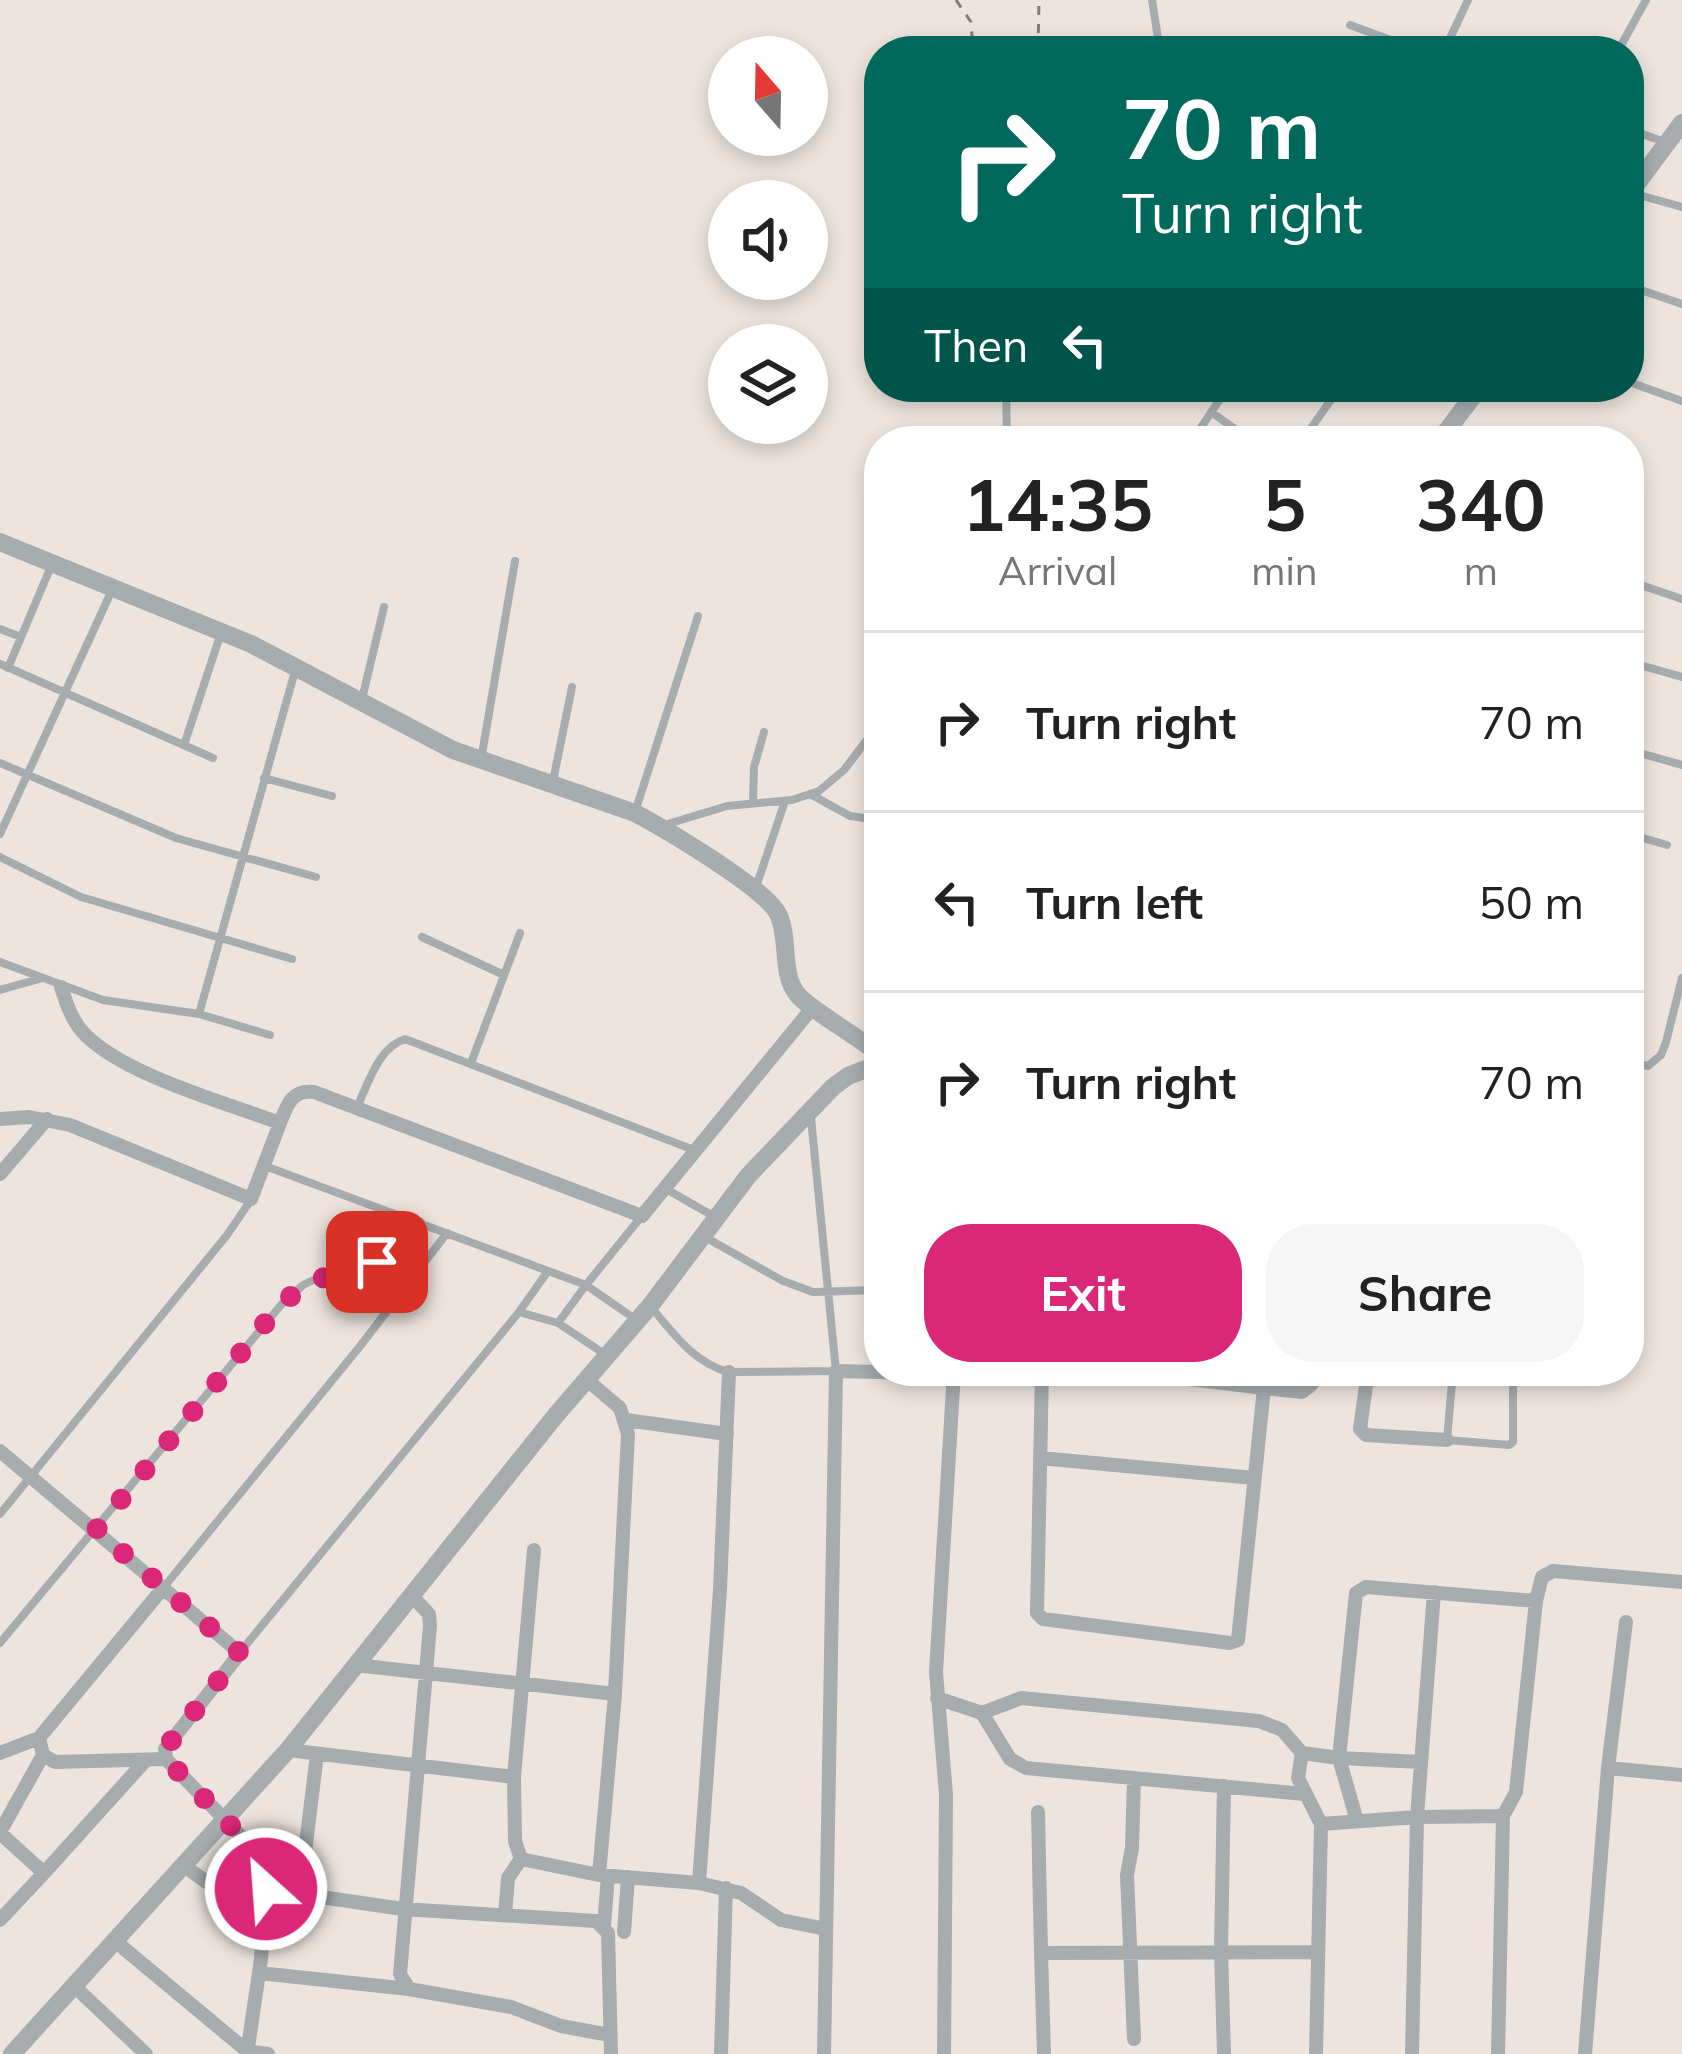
<!DOCTYPE html>
<style>
:root{--surface:#fff;--page:#f6f6f6;--text:#222;--muted:#767676;--line:#e0e0e0;--accent:#db2777}
body{margin:0;font-family:Mulish,sans-serif;background:var(--page);color:var(--text);height:100vh;display:flex;flex-direction:column;font-size:45px;white-space:nowrap}
*{box-sizing:border-box;margin:0}
p{font-size:39px;color:var(--muted)}
.icon{flex:none;width:66px;height:66px;fill:none;stroke:currentColor;stroke-width:2;stroke-linecap:round;stroke-linejoin:round}
.map{position:relative;flex:1;overflow:hidden}
.side{position:absolute;left:864px;top:426px;width:780px;height:960px;display:flex;flex-direction:column;background:var(--surface);border-radius:48px;box-shadow:0 6px 18px #0003}
.side>*{flex:none}
.top-card{position:absolute;left:864px;top:36px;width:780px;height:366px;border-radius:48px;box-shadow:0 6px 18px #0003;background:#00695c;color:#fff;overflow:hidden}
.needle{width:78px;rotate:340deg}
.fabs{position:absolute;left:708px;top:36px;display:grid;gap:24px}
.fabs a{display:grid;place-items:center;width:120px;height:120px;border-radius:50%;background:var(--surface);box-shadow:0 6px 18px #0003;font-size:60px}
.pin{position:absolute;display:grid;place-items:center;width:102px;height:102px;color:#fff;margin:-51px;border-radius:24px;box-shadow:0 6px 18px #0006}
.me{position:absolute;width:132px;margin:-66px;rotate:334deg;stroke-linejoin:round;filter:drop-shadow(0 0 9px #0008)}
.turn{display:flex;align-items:center;gap:42px;height:252px;padding:0 60px;font-size:54px}
.turn .icon{width:156px;height:156px;stroke-width:2.5}
.turn b{display:block;font-size:84px;line-height:102px}
.then{display:flex;align-items:center;height:114px;padding:0 60px;background:#0003;gap:24px;font-size:45px}
.eta{display:flex;justify-content:space-evenly;align-items:center;height:204px;text-align:center}
.eta b{font-size:72px;font-weight:700;line-height:84px}
.action{display:flex;gap:24px;margin-top:auto;padding:24px 60px}
.action a{flex:1;height:138px;border-radius:48px;background:var(--accent);color:#fff;font-size:48px;font-weight:700;line-height:138px;text-align:center}
.action a+a{background:var(--page);color:var(--text)}
ul{padding:0;list-style:none}
li{display:flex;align-items:center;gap:36px;height:180px;padding:0 60px;border-top:3px solid var(--line)}
li div{flex:1}
li b{display:block;font-size:45px}
li em{font-style:normal}
.map>svg:first-child{display:block}
</style>
<div class="map">
<svg width="1682" height="2054" viewBox="0 0 1682 2054">
<rect width="100%" height="100%" fill="#ede4dd"/>
<g fill="none" stroke-linecap="round" stroke-linejoin="round">
<!-- path -->
<path stroke="#837d78" stroke-width="3" stroke-dasharray="9 9" stroke-linecap="butt" d="M956,0L971,22L973,51
M1038,51L1039,0"/>
<!-- service -->
<path stroke="#a7acae" stroke-width="8" d="M1152,0L1160,51
M1350,25L1421,51
M1444,51L1468,0
M1618,51L1646,0
M1629,129L1667,143
M1631,193L1682,207
M1629,286L1682,304
M1629,382L1682,401
M1006,387L1007,441
M1211,412L1252,441
M1452,427L1497,441
M1192,441L1228,387
M1302,441L1340,387
M875,577L879,580
M1629,581L1682,599
M0,629L21,637
M1629,662L1682,677
M0,664L213,758
M8,668L52,564
M362,699L384,607
M184,745L221,633
M1629,750L1682,765
M481,760L515,561
M0,763L176,838L316,877
M264,778L332,796
M552,786L572,687
M810,794L850,816L879,820
M753,801L754,767L764,732
M636,809L698,616
M661,826L727,806L792,800L819,791L844,770L879,724
M0,834L112,590
M1629,834L1667,845
M0,857L81,897L292,959
M755,890L785,801
M422,937L504,975
M0,962L103,1000L199,1014
M0,990L39,979
M270,1035L199,1014L295,671
M471,1063L520,933
M1629,1063L1648,1066L1661,1055L1666,1042L1682,978
M356,1109C368,1085 378,1047 405,1039L694,1150
M265,1166L586,1285L641,1217
M666,1189L715,1217
M703,1236L783,1281L813,1292L879,1290
M651,1307C674,1334 694,1363 729,1372L836,1371L811,1118
M519,1312L548,1271
M558,1323L606,1355
M1453,1371L1447,1440L1509,1445L1513,1442V1371
M0,1514L227,1235L251,1200
M164,1587L361,1345L447,1233
M0,1643L281,1305L303,1285L322,1276L377,1262L394,1254L421,1222
M241,1651L519,1312L558,1323L586,1285L635,1319"/>
<!-- minor -->
<path stroke="#a7acae" stroke-width="14" d="M61,987C66,1002 71,1018 81,1030C117,1073 226,1103 280,1123C287,1105 292,1089 314,1092L642,1216L813,1007
M0,1119L29,1117L70,1125L251,1199L280,1123
M0,1174L47,1119
M1042,1371L1037,1613L1043,1619L1230,1643L1238,1640L1264,1388L1123,1371
M1368,1371L1360,1429L1366,1435L1447,1440
M1264,1388L1302,1392L1311,1385L1317,1371
M626,1420L727,1434
M0,1451L240,1653L165,1749L166,1759L259,1855L266,1889
M1040,1458L1254,1478
M164,1587L39,1738L43,1755L55,1762L166,1759
M411,1595L429,1614L430,1626L400,1974L409,1989L511,2007L561,2026L610,2035
M355,1665L615,1694L628,1434L620,1408L586,1379
M937,1698L982,1713L1021,1698L1259,1721L1282,1730L1302,1753L1339,1758L1356,1593L1366,1587L1536,1601L1542,1577L1553,1571L1682,1582
M982,1713L1010,1759L1026,1768L1304,1794
M288,1750L514,1777L515,1841L521,1859L599,1875L699,1883L720,1590L729,1372
M0,1753L39,1738
M1302,1753L1298,1778L1321,1824
M1608,1768L1626,1622
M514,1777L534,1550
M1134,1778L1132,1848L1127,1875L1134,2039
M1224,1786L1221,1950L1224,2054
M1038,1812L1041,1953L1318,1952
M1503,1816L1516,1792L1536,1601
M1357,1821L1339,1758L1421,1762
M0,1832L43,1755
M0,1833L44,1873L145,1761
M183,1865L264,1923
M599,1875L615,1694
M699,1883L741,1893L781,1920L826,1929
M300,1893L317,1754
M505,1915L508,1878L521,1859
M0,1920L44,1873
M604,1925L608,1876
M624,1932L628,1877
M115,1941L247,2051L268,2054
M1041,1953L1044,2054
M259,1973L409,1989
M74,1986L146,2054
M247,2054L261,1959L266,1889L403,1909L596,1921L608,1933L611,2054
M721,2054L726,1888
M824,2054L836,1371L954,1374
M944,2054L946,1795L936,1672L954,1371
M1316,2054L1321,1824L1417,1817L1434,1592
M1412,2054L1417,1817L1503,1816L1498,2054
M1585,2054L1608,1768L1682,1775"/>
<!-- tertiary -->
<path stroke="#a7acae" stroke-width="18" d="M1629,194L1682,123
M1439,441L1480,387
M0,542L251,644L453,750L635,813C665,829 764,887 778,914C790,938 780,972 797,994C810,1010 859,1037 879,1054
M12,2054L288,1750L556,1415L650,1306L748,1176L833,1087L848,1076L879,1064"/>
</g>
<g fill="none" stroke-linecap="round" stroke-linejoin="round">
<!-- route -->
<path stroke="#db2777" stroke-width="21" stroke-dasharray="0 37.8" d="M266,1889L259,1855L166,1759L165,1749L240,1653L96,1530L280,1305C310,1279 338,1271 377,1262"/>
</g>
</svg>
<div class="fabs">
<a><svg class="needle" viewBox="-14 -14 28 28"><path d="M0-13l5 13h-10z" fill="#e53935"/><path d="M0 13l5-13h-10z" fill="#767676"/></svg></a>
<a><svg class="icon" aria-label="sound" viewBox="0 0 24 24"><path d="M4 9h4l5-4v14l-5-4H4zM17 9q2 3 0 6"/></svg></a>
<a><svg class="icon" aria-label="layers" viewBox="0 0 24 24"><path d="M12 4l9 5-9 5-9-5zM3 14l9 5 9-5"/></svg></a>
</div>
<div class="pin" style="left:377px;top:1262px;background:#d93025"><svg class="icon" aria-label="arrive" viewBox="0 0 24 24"><path d="M6 21V4h12l-3 4 3 4H6"/></svg></div>
<svg class="me" style="left:266px;top:1889px" viewBox="-20 -20 40 40"><circle r="17" fill="#db2777" stroke="#fff" stroke-width="3"/><path d="M0-11L8 9 0 5-8 9z" fill="#fff"/></svg>
<div class="top-card">
<div class="turn"><svg class="icon" aria-label="right" viewBox="0 0 24 24"><path d="M7 20v-9h11M14 6l5 5-5 5"/></svg><div><b>70 m</b>Turn right</div></div>
<div class="then">Then<svg class="icon" aria-label="left" viewBox="0 0 24 24"><path d="M17 20v-9H6M10 6l-5 5 5 5"/></svg></div>
</div>
<section class="side">
<div class="eta">
<div><b>14:35</b><p>Arrival</p></div>
<div><b>5</b><p>min</p></div>
<div><b>340</b><p>m</p></div>
</div>
<ul>
<li><svg class="icon" aria-label="right" viewBox="0 0 24 24"><path d="M7 20v-9h11M14 6l5 5-5 5"/></svg><div><b>Turn right</b></div><em>70 m</em></li>
<li><svg class="icon" aria-label="left" viewBox="0 0 24 24"><path d="M17 20v-9H6M10 6l-5 5 5 5"/></svg><div><b>Turn left</b></div><em>50 m</em></li>
<li><svg class="icon" aria-label="right" viewBox="0 0 24 24"><path d="M7 20v-9h11M14 6l5 5-5 5"/></svg><div><b>Turn right</b></div><em>70 m</em></li>
</ul>
<div class="action"><a>Exit</a><a>Share</a></div>
</section>
</div>
